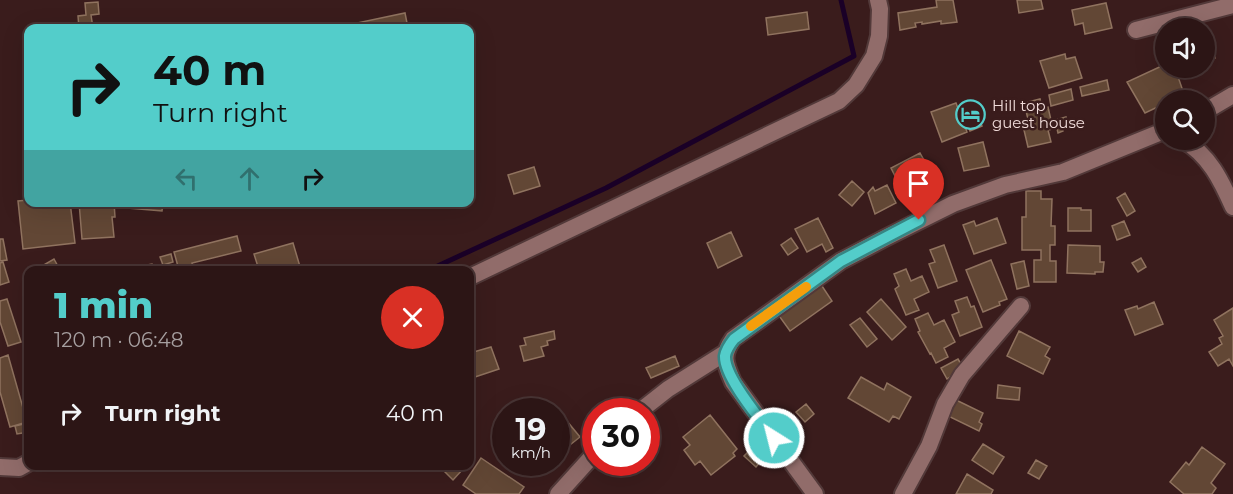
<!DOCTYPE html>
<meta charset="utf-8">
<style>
:root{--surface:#2c1515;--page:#382222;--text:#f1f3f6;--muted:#a69fa0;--line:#483434;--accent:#53cdca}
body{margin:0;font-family:Montserrat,sans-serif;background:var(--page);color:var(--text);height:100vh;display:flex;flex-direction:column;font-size:22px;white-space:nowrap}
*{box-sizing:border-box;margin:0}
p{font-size:20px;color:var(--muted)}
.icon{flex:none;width:33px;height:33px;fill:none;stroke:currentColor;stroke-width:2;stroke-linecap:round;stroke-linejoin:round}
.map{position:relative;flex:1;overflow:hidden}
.sheet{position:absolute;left:24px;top:266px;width:450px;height:204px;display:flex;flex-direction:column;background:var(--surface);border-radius:12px;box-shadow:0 6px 24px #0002,0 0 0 2px var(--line)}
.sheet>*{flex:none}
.banner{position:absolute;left:24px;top:24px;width:450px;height:183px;border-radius:12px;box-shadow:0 6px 24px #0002,0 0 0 2px var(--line);background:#53cdca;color:#111;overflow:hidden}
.fabs{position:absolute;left:1155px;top:18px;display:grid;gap:12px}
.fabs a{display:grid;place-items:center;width:60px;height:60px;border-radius:50%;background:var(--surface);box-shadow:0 6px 24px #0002,0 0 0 2px var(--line);font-size:30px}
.speed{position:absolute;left:492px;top:398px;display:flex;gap:12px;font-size:30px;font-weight:700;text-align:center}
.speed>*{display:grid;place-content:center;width:78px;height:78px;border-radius:50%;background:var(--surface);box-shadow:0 6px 24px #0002,0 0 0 2px var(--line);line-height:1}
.speed small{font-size:15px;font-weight:400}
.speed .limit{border:9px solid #d22;background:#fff;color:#111}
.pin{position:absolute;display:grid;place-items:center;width:51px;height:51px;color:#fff;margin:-62px -26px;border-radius:50% 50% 50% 0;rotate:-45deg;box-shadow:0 0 6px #0007}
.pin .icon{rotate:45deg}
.me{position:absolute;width:66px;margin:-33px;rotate:324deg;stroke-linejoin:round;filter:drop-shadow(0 0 4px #0008)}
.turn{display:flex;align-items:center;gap:21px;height:126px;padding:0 30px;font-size:27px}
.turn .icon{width:78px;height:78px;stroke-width:2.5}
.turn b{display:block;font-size:42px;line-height:51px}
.lanes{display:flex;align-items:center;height:57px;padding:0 30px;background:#0003;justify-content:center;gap:30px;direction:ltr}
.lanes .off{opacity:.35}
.round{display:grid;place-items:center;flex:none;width:63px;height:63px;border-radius:32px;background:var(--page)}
.overview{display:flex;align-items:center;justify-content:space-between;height:102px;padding:0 30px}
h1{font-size:36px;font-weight:800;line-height:45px;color:var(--accent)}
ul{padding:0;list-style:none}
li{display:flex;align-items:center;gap:18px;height:90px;padding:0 30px}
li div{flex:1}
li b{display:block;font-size:22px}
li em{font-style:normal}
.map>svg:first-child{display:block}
</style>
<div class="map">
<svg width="1233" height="494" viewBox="0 0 1233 494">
<rect width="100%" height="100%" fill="#3a1c1c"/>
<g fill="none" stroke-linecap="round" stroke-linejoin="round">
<!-- stream -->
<path stroke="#1a0027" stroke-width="5" d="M429,270L606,188L854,56L841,0"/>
</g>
<!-- building -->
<path fill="#624735" stroke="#90735f" stroke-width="1.5" d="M936,0H953L957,22L941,24V21L922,24V22L915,23L916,27L900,30L898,13L937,7Z
M1017,0H1041L1043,9L1019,13Z
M98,2L99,14L91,15L93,28H79L78,16L86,15L85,3Z
M1106,3L1112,28L1085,34L1083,23L1075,25L1072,10Z
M807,12L809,29L768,35L766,18Z
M405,13L408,28H352V24Z
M1209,37L1215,58L1204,61V39Z
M1065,54L1066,59L1075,57L1082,78L1049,88L1040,61Z
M1166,64V68H1175L1184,94L1171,100H1166V103L1145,113L1127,82Z
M1107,80L1109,90L1082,96L1080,87Z
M1071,89L1073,100L1051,106L1049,95Z
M1040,99L1042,108L1048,107L1053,129L1048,130L1051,142L1028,147L1024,130L1027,129L1025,120L1028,119L1024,103Z
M956,103L967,132L942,142L931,112Z
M974,103L982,126L970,131L961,107Z
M1066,117L1068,124L1062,125L1063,131L1058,133L1055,120Z
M983,142L989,166L964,171L958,148Z
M920,153L933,176L903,192L891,168Z
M534,167L540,186L514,194L508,175Z
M852,181L864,192L852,206L839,195Z
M887,185L896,203L875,214L868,193L873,187L875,191Z
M1026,191H1041V199H1052L1051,226H1055V245H1050V261H1056V282H1034V260H1041V250H1022V217H1026Z
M1125,193L1135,211L1127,216L1117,198Z
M28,200V202H70L75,243L23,249L18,201Z
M79,202H114L115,217H112L114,237L82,239Z
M116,202H163L162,211L116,207Z
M174,202H192V208H174Z
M1068,208H1081V210H1091V231H1068Z
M818,218L833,248L826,252L822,244L807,252L795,229Z
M997,218L1006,243L974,254L963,225L974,221L976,226Z
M1124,221L1130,235L1117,240L1112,226Z
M731,232L742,256L718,268L707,243Z
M237,236L241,251L192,263L193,267L179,270L174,252Z
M791,238L798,248L788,255L781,245Z
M0,239H3L7,260L0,261Z
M293,243L301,270H259L254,254Z
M944,245L957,281L938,288L929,264L935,262L930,250Z
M1068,245L1100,246V262H1104L1103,272H1095V274L1067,273Z
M171,254L173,262L163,265L160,257Z
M1141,258L1146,267L1138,272L1132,263Z
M54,259L60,270H35Z
M991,260L1007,299L999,302L1000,305L983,312L966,270Z
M1024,261L1029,286L1017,289L1011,264Z
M3,262L9,282L0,285V263Z
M152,264L153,270H118Z
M906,269L911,281L922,276L929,292L914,299L919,310L906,315L895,289L899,286L894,274Z
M820,283L832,301L790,331L777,313Z
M967,297L971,307L974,306L982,327L960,336L952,315L959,312L955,301Z
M7,299L21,342L8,346L0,322V301Z
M881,299L906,327L892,340L867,312Z
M1154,302L1163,324L1135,335L1125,310L1137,306L1138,309Z
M1233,308V366L1229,359L1218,366L1209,352L1222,344L1219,338L1223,336L1214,320Z
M928,313L934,325L944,320L955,342L944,348L948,357L936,363L931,353L930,354L918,332L920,331L915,319Z
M860,318L877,339L867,347L850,325Z
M554,331L555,339L547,341L548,345L541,347L544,356L524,361L520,346L526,345L524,338Z
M1019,331L1050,347L1045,356L1050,359L1043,374L1007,356Z
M491,347L499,369L472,378L470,369V353Z
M8,355L27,422L10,427L0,392V358Z
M675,356L679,366L651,378L646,368Z
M958,359L964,369L947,379L941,368Z
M861,377L884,390L887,383L911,397L899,419L893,416L889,422L848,398Z
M998,385L1020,388L1019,400L997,398Z
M954,399L983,413L979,422L982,424L979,431L946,415Z
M806,404L814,414L805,422L796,412Z
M557,409L580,437L556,456V411H555Z
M710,415L737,449L733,453L735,456L711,475L700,461L695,465L684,450L690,445L683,437Z
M28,423V432L17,434L15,426Z
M983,444L1004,457L993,474L972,460Z
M1202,447L1225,464L1211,483L1216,488L1212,494H1184L1170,482L1186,462L1189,465Z
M751,449L763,459L756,467L744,456Z
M481,458L524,487L519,494H476L463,485Z
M1036,460L1047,466L1039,479L1028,473Z
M438,465H459L463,469L453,480Z
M967,474L993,490L991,494H956Z"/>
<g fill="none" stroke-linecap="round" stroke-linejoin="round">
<defs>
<path id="minor" d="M1136,30L1233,5
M1204,112L1233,95
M1183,140C1209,155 1221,180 1233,207
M470,277L839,101L856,85L874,56L879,36L880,9L878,0
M640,411L668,389L725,353
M0,467L19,468L28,463
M558,494L596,452
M815,494L733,382C725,363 721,356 733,339L841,261L885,238L953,204L1005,185L1063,172L1166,130
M903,494L929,446L945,404L962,375L1021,306"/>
</defs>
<!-- minor casing -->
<use href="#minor" stroke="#523939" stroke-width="20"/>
<!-- minor -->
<use href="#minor" stroke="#916c6a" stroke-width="16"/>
</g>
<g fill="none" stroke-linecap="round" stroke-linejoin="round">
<defs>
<path id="route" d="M774,438C761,420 724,377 725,356C726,349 730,344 734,339L841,261L919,220"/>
</defs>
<!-- route casing -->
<use href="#route" stroke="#368583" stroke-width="15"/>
<!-- route -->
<use href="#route" stroke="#53cdca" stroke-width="10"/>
<!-- slow -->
<path stroke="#f59e0b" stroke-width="10" d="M751,326L806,287"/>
</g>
<!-- icons -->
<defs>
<symbol id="hotel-ring" viewBox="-11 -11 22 22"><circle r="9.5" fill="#3a1c1c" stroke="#53cdca" stroke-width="1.5"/><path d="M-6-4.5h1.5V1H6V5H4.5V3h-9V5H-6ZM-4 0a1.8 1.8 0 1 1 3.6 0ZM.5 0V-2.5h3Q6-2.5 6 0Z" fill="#53cdca"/></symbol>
</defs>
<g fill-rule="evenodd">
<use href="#hotel-ring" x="954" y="98" width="33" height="33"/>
</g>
<g text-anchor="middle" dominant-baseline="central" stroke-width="5" stroke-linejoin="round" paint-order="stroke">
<!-- poi labels -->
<g font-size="15" fill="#f1dcda" stroke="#3a1c1c" text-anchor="start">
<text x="992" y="105">Hill top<tspan x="992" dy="17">guest house</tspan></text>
</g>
</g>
</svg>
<div class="fabs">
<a><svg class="icon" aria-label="sound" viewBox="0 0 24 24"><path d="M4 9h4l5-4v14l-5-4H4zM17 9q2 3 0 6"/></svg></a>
<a><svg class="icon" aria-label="search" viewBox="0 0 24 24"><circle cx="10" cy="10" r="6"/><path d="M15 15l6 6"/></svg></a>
</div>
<div class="speed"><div>19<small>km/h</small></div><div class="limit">30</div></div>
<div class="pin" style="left:919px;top:220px;background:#d93025"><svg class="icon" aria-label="arrive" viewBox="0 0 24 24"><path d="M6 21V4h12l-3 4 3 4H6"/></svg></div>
<svg class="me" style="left:774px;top:438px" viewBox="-20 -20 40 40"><circle r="17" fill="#53cdca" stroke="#fff" stroke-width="3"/><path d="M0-11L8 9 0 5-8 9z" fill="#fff"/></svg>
<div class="banner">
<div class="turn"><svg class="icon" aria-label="right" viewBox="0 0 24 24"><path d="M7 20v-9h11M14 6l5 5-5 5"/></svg><div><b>40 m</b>Turn right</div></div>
<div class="lanes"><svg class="icon off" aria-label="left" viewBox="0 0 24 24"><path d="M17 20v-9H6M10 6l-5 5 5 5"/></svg><svg class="icon off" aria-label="ahead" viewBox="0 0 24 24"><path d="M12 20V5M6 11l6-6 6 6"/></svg><svg class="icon" aria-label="right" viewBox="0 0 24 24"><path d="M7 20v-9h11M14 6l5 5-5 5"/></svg></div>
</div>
<section class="sheet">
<div class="overview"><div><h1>1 min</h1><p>120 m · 06:48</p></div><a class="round" style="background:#d93025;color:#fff"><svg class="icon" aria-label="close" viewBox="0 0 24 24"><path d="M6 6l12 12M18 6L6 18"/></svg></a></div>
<ul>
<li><svg class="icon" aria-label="right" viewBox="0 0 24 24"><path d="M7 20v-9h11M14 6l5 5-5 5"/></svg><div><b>Turn right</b></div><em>40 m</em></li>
</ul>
</section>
</div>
